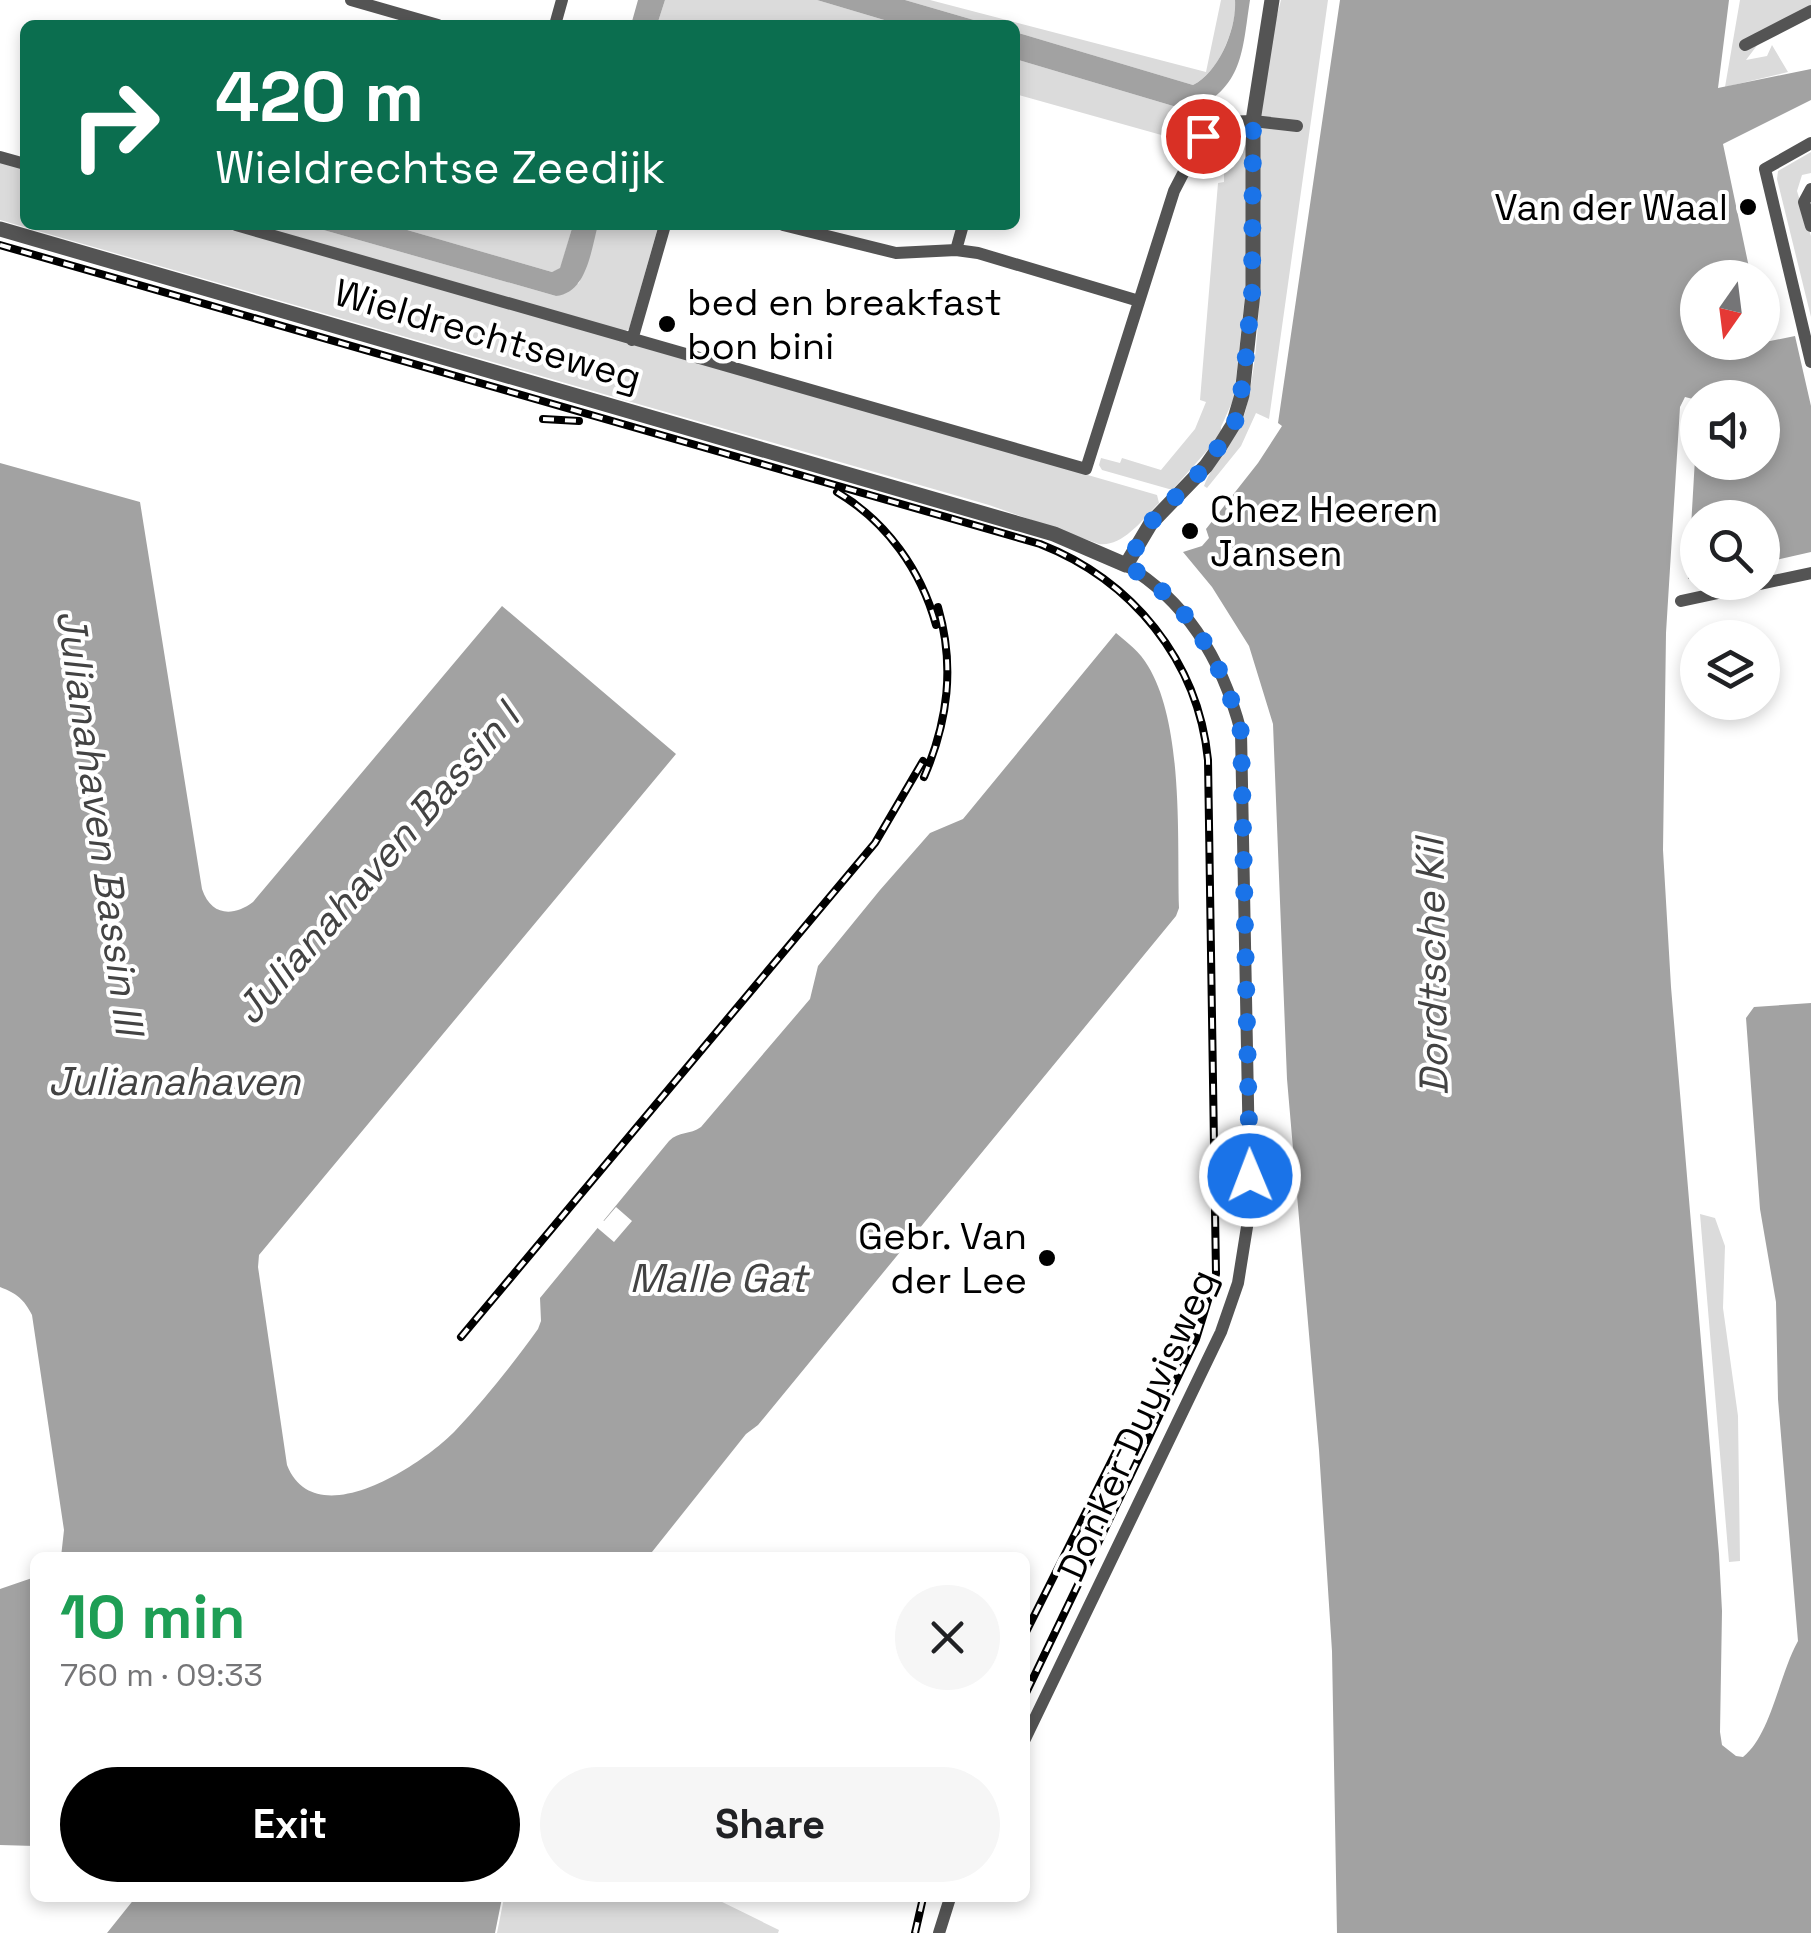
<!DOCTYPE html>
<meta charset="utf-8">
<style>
:root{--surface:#fff;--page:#f6f6f6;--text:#202124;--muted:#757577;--accent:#000}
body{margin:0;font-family:"Space Grotesk",sans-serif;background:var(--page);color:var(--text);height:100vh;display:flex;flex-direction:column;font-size:38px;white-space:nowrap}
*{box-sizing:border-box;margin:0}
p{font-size:32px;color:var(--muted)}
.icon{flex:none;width:55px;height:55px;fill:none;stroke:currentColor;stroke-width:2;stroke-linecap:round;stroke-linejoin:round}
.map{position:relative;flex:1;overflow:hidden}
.sheet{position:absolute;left:30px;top:1552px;width:1000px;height:350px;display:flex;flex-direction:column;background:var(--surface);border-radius:15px;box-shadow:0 5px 15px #0003}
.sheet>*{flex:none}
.hud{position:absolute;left:20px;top:20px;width:1000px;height:210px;border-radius:15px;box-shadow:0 5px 15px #0003;background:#0b6e4f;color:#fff;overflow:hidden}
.needle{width:65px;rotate:194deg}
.buttons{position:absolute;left:1680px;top:260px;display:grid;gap:20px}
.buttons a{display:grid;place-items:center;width:100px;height:100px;border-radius:50%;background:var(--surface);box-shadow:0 5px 15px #0003;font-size:50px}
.pin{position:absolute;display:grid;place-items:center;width:85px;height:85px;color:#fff;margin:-42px;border:5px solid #fff;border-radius:50%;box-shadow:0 2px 10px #0007}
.me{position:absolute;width:110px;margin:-55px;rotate:359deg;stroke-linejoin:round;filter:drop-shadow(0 0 8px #0008)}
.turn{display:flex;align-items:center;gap:35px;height:210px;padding:0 30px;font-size:45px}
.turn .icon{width:130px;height:130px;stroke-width:2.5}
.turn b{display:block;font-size:70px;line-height:85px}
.round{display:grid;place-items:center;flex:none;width:105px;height:105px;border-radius:52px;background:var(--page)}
.summary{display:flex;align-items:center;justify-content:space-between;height:170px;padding:0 30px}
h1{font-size:60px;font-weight:600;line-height:75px;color:#1e9e55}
.button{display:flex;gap:20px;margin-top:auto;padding:20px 30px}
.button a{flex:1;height:115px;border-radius:60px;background:var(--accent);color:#fff;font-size:40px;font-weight:600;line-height:115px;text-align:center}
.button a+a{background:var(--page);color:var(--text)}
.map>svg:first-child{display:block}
</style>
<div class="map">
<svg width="1811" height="1933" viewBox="0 0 1811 1933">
<rect width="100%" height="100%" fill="#fff"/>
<!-- green -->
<path fill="#dbdbdb" d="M665,0H817L901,25H657Z
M905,0H930L1206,72L1221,0H1235L1236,4C1234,32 1219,72 1193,85L1015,32V25H991Z
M1281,0H1328L1269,419L1256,413L1241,446L1207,488L1204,486C1213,462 1238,440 1246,409C1273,294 1248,175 1267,59C1270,40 1276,20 1281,0Z
M1740,0H1811V5L1771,27L1746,60L1767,56L1772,45L1788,72L1725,87Z
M1015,59L1190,111L1205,120L1190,143L1015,94Z
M1232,133L1244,142L1246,149V286L1234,398L1221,427V435L1173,489H1169L1102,470L1099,465L1101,458L1120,463L1122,458L1161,470L1195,429L1206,402L1200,400L1218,183L1224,182V161L1231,162L1228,143L1211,144V139L1216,134Z
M1811,152V173L1802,175L1797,191L1811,236V317L1777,179L1778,171Z
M0,161L25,168V225H220L1157,495L1159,503C1143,519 1123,547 1099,544L989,505L0,220Z
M251,225H306L556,296L579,283L598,225L658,227L629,329L624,332Z
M390,225H573L562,263L560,269L552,272Z
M1700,1214L1715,1218L1725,1246L1723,1308L1738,1416L1740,1561L1729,1562Z
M504,1898H714L779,1930L778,1933H497Z"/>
<!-- water -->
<path fill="#a2a2a2" d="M638,0H665L657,25H631Z
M817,0H905L991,25H901Z
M1235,0H1250C1242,51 1244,88 1190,111L1015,59V32L1193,85C1219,72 1237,28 1235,0Z
M1340,0H1729L1718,88L1811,69V100L1723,144L1751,277L1698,278V342H1762L1763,334L1765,342L1795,336L1811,406V552L1763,563L1762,518H1698L1697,577L1688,579L1697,424L1698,462H1762V398L1697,400L1685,397L1680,407L1666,633L1663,850L1671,987L1719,1554L1722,1611L1720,1732L1722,1745L1736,1756L1743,1757C1771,1735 1779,1675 1798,1641L1778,1399L1776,1302L1760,1209L1746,1018L1754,1007L1811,1003V1933H1337L1332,1651L1319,1450L1287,1079L1273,724L1249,646L1212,587L1183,552L1202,546L1209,538L1206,529L1258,463L1282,426L1278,423Z
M306,225H390L552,272L560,268L573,225H598C591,250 587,293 556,296Z
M0,463L140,502L202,889C211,916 233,917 253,902L502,606L676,754L259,1255L258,1267L287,1465C315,1536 422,1465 455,1431C484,1400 513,1364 538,1329L541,1321L540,1298L669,1141C679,1131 690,1135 701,1127L810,999L818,966L880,890L930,833L963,819L1116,633C1128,643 1140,652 1148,666C1184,725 1177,839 1179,908L1176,916L758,1425L746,1434L648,1557H61L64,1530L32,1315C24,1299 16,1293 0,1287Z
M35,1577V1846L0,1845V1589Z
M135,1898H502L495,1933H107Z"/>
<!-- pier -->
<path fill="#fff" d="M616,1207L632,1221L614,1242L594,1225L599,1218L604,1221Z"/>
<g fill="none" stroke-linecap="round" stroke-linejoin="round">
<!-- minor -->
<path stroke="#545454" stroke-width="12" d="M351,0L438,25
M555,25L562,0
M1745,45L1811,11
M1811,143L1765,169L1811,362
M0,157L25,164
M1811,189L1804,202L1811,226
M236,225L1086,469L1174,191L1201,139L1220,122L1253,121L1297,126
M783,225L896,253L956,250L978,253L1139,301
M956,250L963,225
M632,340L665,225
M1681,601L1811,573
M1025,1739L1221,1332L1238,1283L1250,1208L1241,732C1223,662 1188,602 1126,565
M939,1933L950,1898"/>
<!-- tertiary -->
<path stroke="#545454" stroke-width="15" d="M0,229L1054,534L1126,565L1151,523L1206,466L1220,446L1233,425L1242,395L1253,293V121L1272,0"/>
<defs>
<path id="rail" d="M0,245L1040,544C1132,580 1198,660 1208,760L1216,1274L1196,1339L1025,1695
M543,419L579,421
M837,492C887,522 921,570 936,625
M924,777C948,721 955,666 938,607
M461,1337L875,843L923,761
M1025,1634L1122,1440
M915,1933L923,1898"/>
</defs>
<!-- rail casing -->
<use href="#rail" stroke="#000" stroke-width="8"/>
<!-- rail -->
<use href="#rail" stroke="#fff" stroke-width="4" stroke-dasharray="11" stroke-linecap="butt"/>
</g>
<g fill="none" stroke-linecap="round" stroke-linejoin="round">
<!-- route -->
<path stroke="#1a73e8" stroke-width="18" stroke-dasharray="0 32.4" d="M1203,136L1220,122L1253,121L1252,293L1244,376L1236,420L1206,466L1151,522L1126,565C1189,601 1223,663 1241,732L1250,1176"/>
</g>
<!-- markers -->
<g fill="#000" stroke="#fff" stroke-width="4">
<circle cx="1748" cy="207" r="10"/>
<circle cx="667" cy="324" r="10"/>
<circle cx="1190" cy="531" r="10"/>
<circle cx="1047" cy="1258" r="10"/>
</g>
<g text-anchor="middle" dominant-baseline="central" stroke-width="8" stroke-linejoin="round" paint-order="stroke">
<!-- poi labels -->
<g font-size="38" fill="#000" stroke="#fff" text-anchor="end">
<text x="1728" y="207">Van der Waal</text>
<text x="687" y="302" text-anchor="start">bed en breakfast<tspan x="687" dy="44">bon bini</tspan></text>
<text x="1210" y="509" text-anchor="start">Chez Heeren<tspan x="1210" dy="44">Jansen</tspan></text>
<text x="1027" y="1236">Gebr. Van<tspan x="1027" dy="44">der Lee</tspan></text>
</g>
<!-- street labels -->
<g font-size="38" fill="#000" stroke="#fff">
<text transform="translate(488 335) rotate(16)">Wieldrechtseweg</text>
<text transform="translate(1137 1425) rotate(-66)">Donker Duyvisweg</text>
</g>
<!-- water labels -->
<g font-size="40" font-style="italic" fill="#434343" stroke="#fff">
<text transform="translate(100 822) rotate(82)">Julianahaven Bassin III</text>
<text transform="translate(377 864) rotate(-49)">Julianahaven Bassin I</text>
<text transform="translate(1432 967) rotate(-91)">Dordtsche Kil</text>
<text x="174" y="1081">Julianahaven</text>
<text x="718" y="1278">Malle Gat</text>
</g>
</g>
</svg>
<div class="buttons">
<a><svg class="needle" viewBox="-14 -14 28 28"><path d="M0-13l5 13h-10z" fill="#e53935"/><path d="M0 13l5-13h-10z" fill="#757577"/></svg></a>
<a><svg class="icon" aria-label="sound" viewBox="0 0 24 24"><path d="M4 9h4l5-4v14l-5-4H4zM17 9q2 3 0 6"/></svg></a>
<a><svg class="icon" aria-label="search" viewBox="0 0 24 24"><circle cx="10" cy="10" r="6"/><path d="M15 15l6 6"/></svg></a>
<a><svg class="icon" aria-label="layers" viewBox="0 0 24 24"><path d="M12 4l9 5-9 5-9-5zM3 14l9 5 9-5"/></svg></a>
</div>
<div class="pin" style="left:1203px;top:136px;background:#d93025"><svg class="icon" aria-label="arrive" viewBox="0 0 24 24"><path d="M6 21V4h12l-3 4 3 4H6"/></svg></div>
<svg class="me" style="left:1250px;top:1176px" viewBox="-20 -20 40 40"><circle r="17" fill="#1a73e8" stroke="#fff" stroke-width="3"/><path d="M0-11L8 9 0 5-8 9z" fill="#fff"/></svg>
<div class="hud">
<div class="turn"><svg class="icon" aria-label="right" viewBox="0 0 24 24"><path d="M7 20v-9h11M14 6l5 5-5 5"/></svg><div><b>420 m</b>Wieldrechtse Zeedijk</div></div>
</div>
<section class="sheet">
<div class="summary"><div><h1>10 min</h1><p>760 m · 09:33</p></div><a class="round"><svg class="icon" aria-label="close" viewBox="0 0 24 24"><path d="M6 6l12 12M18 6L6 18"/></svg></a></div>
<div class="button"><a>Exit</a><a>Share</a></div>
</section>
</div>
